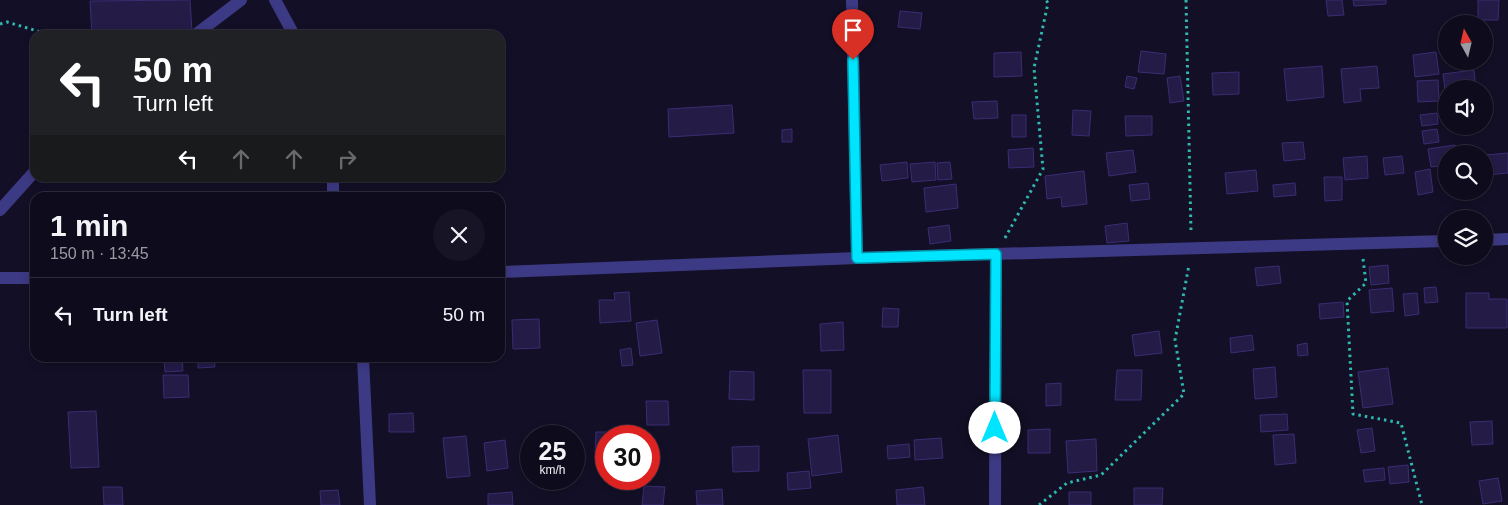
<!DOCTYPE html>
<meta charset="utf-8">
<style>
:root{--surface:#0e0b1c;--page:#171425;--text:#f1f3f6;--muted:#9b9ba3;--line:#2e2b3b}
body{margin:0;font-family:Arial,sans-serif;background:var(--page);color:var(--text);height:100vh;display:flex;flex-direction:column;font-size:19px;white-space:nowrap}
*{box-sizing:border-box;margin:0}
p{font-size:16px;color:var(--muted)}
.icon{flex:none;width:28px;height:28px;fill:none;stroke:currentColor;stroke-width:2;stroke-linecap:round;stroke-linejoin:round}
.map{position:relative;flex:1;overflow:hidden}
.drawer{position:absolute;left:30px;top:192px;width:475px;height:170px;display:flex;flex-direction:column;background:var(--surface);border-radius:15px;box-shadow:0 2px 8px #0003,0 0 0 1px var(--line)}
.drawer>*{flex:none}
.hud{position:absolute;left:30px;top:30px;width:475px;height:152px;border-radius:15px;box-shadow:0 2px 8px #0003,0 0 0 1px var(--line);background:#202124;color:#fff;overflow:hidden}
.needle{width:32px;rotate:352deg}
.controls{position:absolute;left:1438px;top:15px;display:grid;gap:10px}
.controls a{display:grid;place-items:center;width:55px;height:55px;border-radius:50%;background:var(--surface);box-shadow:0 2px 8px #0003,0 0 0 1px var(--line);font-size:25px}
.speed{position:absolute;left:520px;top:425px;display:flex;gap:10px;font-size:25px;font-weight:700;text-align:center}
.speed>*{display:grid;place-content:center;width:65px;height:65px;border-radius:50%;background:var(--surface);box-shadow:0 2px 8px #0003,0 0 0 1px var(--line);line-height:1}
.speed small{font-size:12px;font-weight:400}
.speed .limit{border:8px solid #d22;background:#fff;color:#111}
.pin{position:absolute;display:grid;place-items:center;width:42px;height:42px;color:#fff;margin:-51px -21px;border-radius:50% 50% 50% 0;rotate:-45deg;box-shadow:0 0 5px #0007}
.pin .icon{rotate:45deg}
.me{position:absolute;width:55px;margin:-28px;rotate:0deg;stroke-linejoin:round;filter:drop-shadow(0 0 4px #0008)}
.turn{display:flex;align-items:center;gap:18px;height:105px;padding:0 20px;font-size:22px}
.turn .icon{width:65px;height:65px;stroke-width:2.5}
.turn b{display:block;font-size:35px;line-height:42px}
.lanes{display:flex;align-items:center;height:48px;padding:0 20px;background:#0003;justify-content:center;gap:25px;direction:ltr}
.lanes .off{opacity:.35}
.round{display:grid;place-items:center;flex:none;width:52px;height:52px;border-radius:26px;background:var(--page)}
.head{display:flex;align-items:center;justify-content:space-between;height:85px;padding:0 20px}
h1{font-size:30px;font-weight:700;line-height:38px}
ul{padding:0;list-style:none}
li{display:flex;align-items:center;gap:15px;height:75px;padding:0 20px;border-top:1px solid var(--line)}
li div{flex:1}
li b{display:block;font-size:19px}
li em{font-style:normal}
.map>svg:first-child{display:block}
</style>
<div class="map">
<svg width="1508" height="505" viewBox="0 0 1508 505">
<rect width="100%" height="100%" fill="#130f26"/>
<!-- building -->
<path fill="#241b47" stroke="#3b2d73" d="M190,0L192,31L92,35L90,1Z
M1326,0H1342L1344,15L1328,16Z
M1353,0H1386V4L1354,6Z
M1478,0H1499L1498,20H1478Z
M900,11L922,13L920,29L898,27Z
M1141,51L1166,54L1164,74L1138,72Z
M1021,52L1022,76L994,77V53Z
M1436,52L1439,74L1415,77L1413,55Z
M1322,66L1324,97L1287,101L1284,69Z
M1377,66L1379,88L1360,89L1361,101L1344,103L1341,69Z
M1474,70L1476,89H1446V98L1443,74Z
M1239,72V94L1213,95L1212,73Z
M1127,76L1137,78L1134,89L1125,87Z
M1180,76L1184,101L1170,103L1167,78Z
M1438,80L1439,101L1418,102L1417,81Z
M997,101L998,118L974,119L972,102Z
M732,105L734,133L669,137L668,109Z
M1073,110L1091,111L1089,136L1072,135Z
M1437,113L1438,124L1422,126L1420,115Z
M1012,115H1026V137H1012Z
M1125,116H1152V135L1126,136Z
M792,129V142H782V130Z
M1437,129L1439,142L1424,144L1422,131Z
M1303,142L1305,159L1284,161L1282,143Z
M1455,145L1456,154H1446V165L1431,167L1428,149Z
M1033,148L1034,167L1009,168L1008,150Z
M1133,150L1136,172L1109,176L1106,153Z
M1508,153V173L1487,175L1485,155Z
M1367,156L1368,178L1345,180L1343,158Z
M1402,156L1404,173L1385,175L1383,158Z
M907,162L908,178L882,181L880,165Z
M935,162L936,180L912,182L910,164Z
M950,162L952,179L938,180L937,163Z
M1430,169L1433,192L1418,195L1415,172Z
M1256,170L1258,191L1227,194L1225,173Z
M1084,171L1087,204L1062,207L1061,197L1047,199L1045,176Z
M1324,177H1342V200L1325,201Z
M1148,183L1150,199L1131,201L1129,185Z
M1295,183L1296,195L1274,197L1273,185Z
M956,184L958,208L926,212L924,188Z
M1458,191H1475L1476,194L1458,196Z
M200,192H215V198H200Z
M226,192H240V198H226Z
M118,193V198H103V195Z
M1127,223L1129,241L1107,243L1105,226Z
M949,225L951,241L930,244L928,228Z
M1388,265L1389,283L1371,285L1369,267Z
M1279,266L1281,283L1257,286L1255,268Z
M1436,287L1438,302L1425,303L1424,288Z
M1392,288L1394,311L1371,313L1369,290Z
M629,292L631,321L600,323L599,300H615L614,293Z
M1417,293L1419,314L1405,316L1403,294Z
M1466,293H1489V299H1507V328H1466Z
M1343,302L1344,317L1320,319L1319,304Z
M883,308L899,309L898,327H882Z
M539,319L540,348L513,349L512,320Z
M657,320L662,353L640,356L636,323Z
M843,322L844,350L821,351L820,324Z
M1159,331L1162,353L1135,356L1132,335Z
M1252,335L1254,350L1231,353L1230,338Z
M1307,343L1308,355L1298,356L1297,345Z
M631,348L633,365L622,366L620,350Z
M164,358H182L183,371L165,372Z
M198,358H214L215,367L198,368Z
M1275,367L1277,397L1255,399L1253,369Z
M1388,368L1393,404L1363,408L1358,372Z
M803,370H831V413H804Z
M1117,370H1142L1141,400H1115Z
M730,371L754,372V400L729,399Z
M163,375H188L189,397L164,398Z
M1061,383V405L1046,406V384Z
M646,401H668L669,425H647Z
M96,411L99,467L71,468L68,412Z
M413,413L414,432H389V414Z
M1287,414L1288,430L1261,432L1260,415Z
M1492,421L1493,444L1472,445L1470,422Z
M1372,428L1375,451L1361,453L1357,430Z
M1050,429V453H1028V430Z
M596,432H629V436H606V456H595Z
M1294,434L1296,463L1275,465L1273,435Z
M838,435L842,472L812,476L808,439Z
M466,436L470,476L447,478L443,438Z
M941,438L943,458L915,460L914,440Z
M1096,439L1097,471L1068,473L1066,441Z
M505,440L508,468L487,471L484,443Z
M909,444L910,457L888,459L887,446Z
M759,446V471L733,472L732,447Z
M1408,465L1409,482L1390,484L1388,467Z
M1384,468L1385,480L1365,482L1363,470Z
M809,471L811,488L788,490L787,473Z
M1498,478L1502,501L1483,504L1479,481Z
M644,486L665,487L663,505H642Z
M103,487H122L123,505H104Z
M923,487L925,505H897L896,490Z
M1134,488H1163L1162,505H1134Z
M722,489L723,505H697L696,491Z
M338,490L340,505H321L320,491Z
M512,492L513,505H488V494Z
M1069,492H1091V505H1069Z"/>
<g fill="none" stroke-linecap="round" stroke-linejoin="round">
<!-- path -->
<path stroke="#2fb8b0" stroke-width="3" stroke-dasharray="2.5 4" stroke-linecap="butt" d="M1186,0L1191,232
M0,24L7,22L51,35
M1005,238L1043,169L1034,68L1048,3L1046,0
M1363,259L1366,283L1347,301L1353,414L1401,423L1422,505
M1039,505L1067,483L1101,475L1184,394L1175,340L1189,265"/>
<!-- minor -->
<path stroke="#3d3a85" stroke-width="12" d="M275,0L294,35
M852,0L857,258
M195,35L241,0
M333,198V178
M0,210L35,171
M1484,240L1508,239
M500,272L857,258L1446,241
M0,278H35
M363,358L370,505
M995,505L996,254"/>
</g>
<g fill="none" stroke-linecap="round" stroke-linejoin="round">
<defs>
<path id="route" d="M853,60L857,258L996,254L995,428"/>
</defs>
<!-- route casing -->
<use href="#route" stroke="#0095a6" stroke-width="12"/>
<!-- route -->
<use href="#route" stroke="#00e5ff" stroke-width="9"/>
</g>
</svg>
<div class="controls">
<a><svg class="needle" viewBox="-14 -14 28 28"><path d="M0-13l5 13h-10z" fill="#e53935"/><path d="M0 13l5-13h-10z" fill="#9b9ba3"/></svg></a>
<a><svg class="icon" aria-label="sound" viewBox="0 0 24 24"><path d="M4 9h4l5-4v14l-5-4H4zM17 9q2 3 0 6"/></svg></a>
<a><svg class="icon" aria-label="search" viewBox="0 0 24 24"><circle cx="10" cy="10" r="6"/><path d="M15 15l6 6"/></svg></a>
<a><svg class="icon" aria-label="layers" viewBox="0 0 24 24"><path d="M12 4l9 5-9 5-9-5zM3 14l9 5 9-5"/></svg></a>
</div>
<div class="speed"><div>25<small>km/h</small></div><div class="limit">30</div></div>
<div class="pin" style="left:853px;top:60px;background:#d93025"><svg class="icon" aria-label="arrive" viewBox="0 0 24 24"><path d="M6 21V4h12l-3 4 3 4H6"/></svg></div>
<svg class="me" style="left:995px;top:428px" viewBox="-20 -20 40 40"><circle r="19" fill="#fff"/><path d="M0-13L10 11 0 6-10 11z" fill="#00e5ff"/></svg>
<div class="hud">
<div class="turn"><svg class="icon" aria-label="left" viewBox="0 0 24 24"><path d="M17 20v-9H6M10 6l-5 5 5 5"/></svg><div><b>50 m</b>Turn left</div></div>
<div class="lanes"><svg class="icon" aria-label="left" viewBox="0 0 24 24"><path d="M17 20v-9H6M10 6l-5 5 5 5"/></svg><svg class="icon off" aria-label="ahead" viewBox="0 0 24 24"><path d="M12 20V5M6 11l6-6 6 6"/></svg><svg class="icon off" aria-label="ahead" viewBox="0 0 24 24"><path d="M12 20V5M6 11l6-6 6 6"/></svg><svg class="icon off" aria-label="right" viewBox="0 0 24 24"><path d="M7 20v-9h11M14 6l5 5-5 5"/></svg></div>
</div>
<section class="drawer">
<div class="head"><div><h1>1 min</h1><p>150 m · 13:45</p></div><a class="round"><svg class="icon" aria-label="close" viewBox="0 0 24 24"><path d="M6 6l12 12M18 6L6 18"/></svg></a></div>
<ul>
<li><svg class="icon" aria-label="left" viewBox="0 0 24 24"><path d="M17 20v-9H6M10 6l-5 5 5 5"/></svg><div><b>Turn left</b></div><em>50 m</em></li>
</ul>
</section>
</div>
